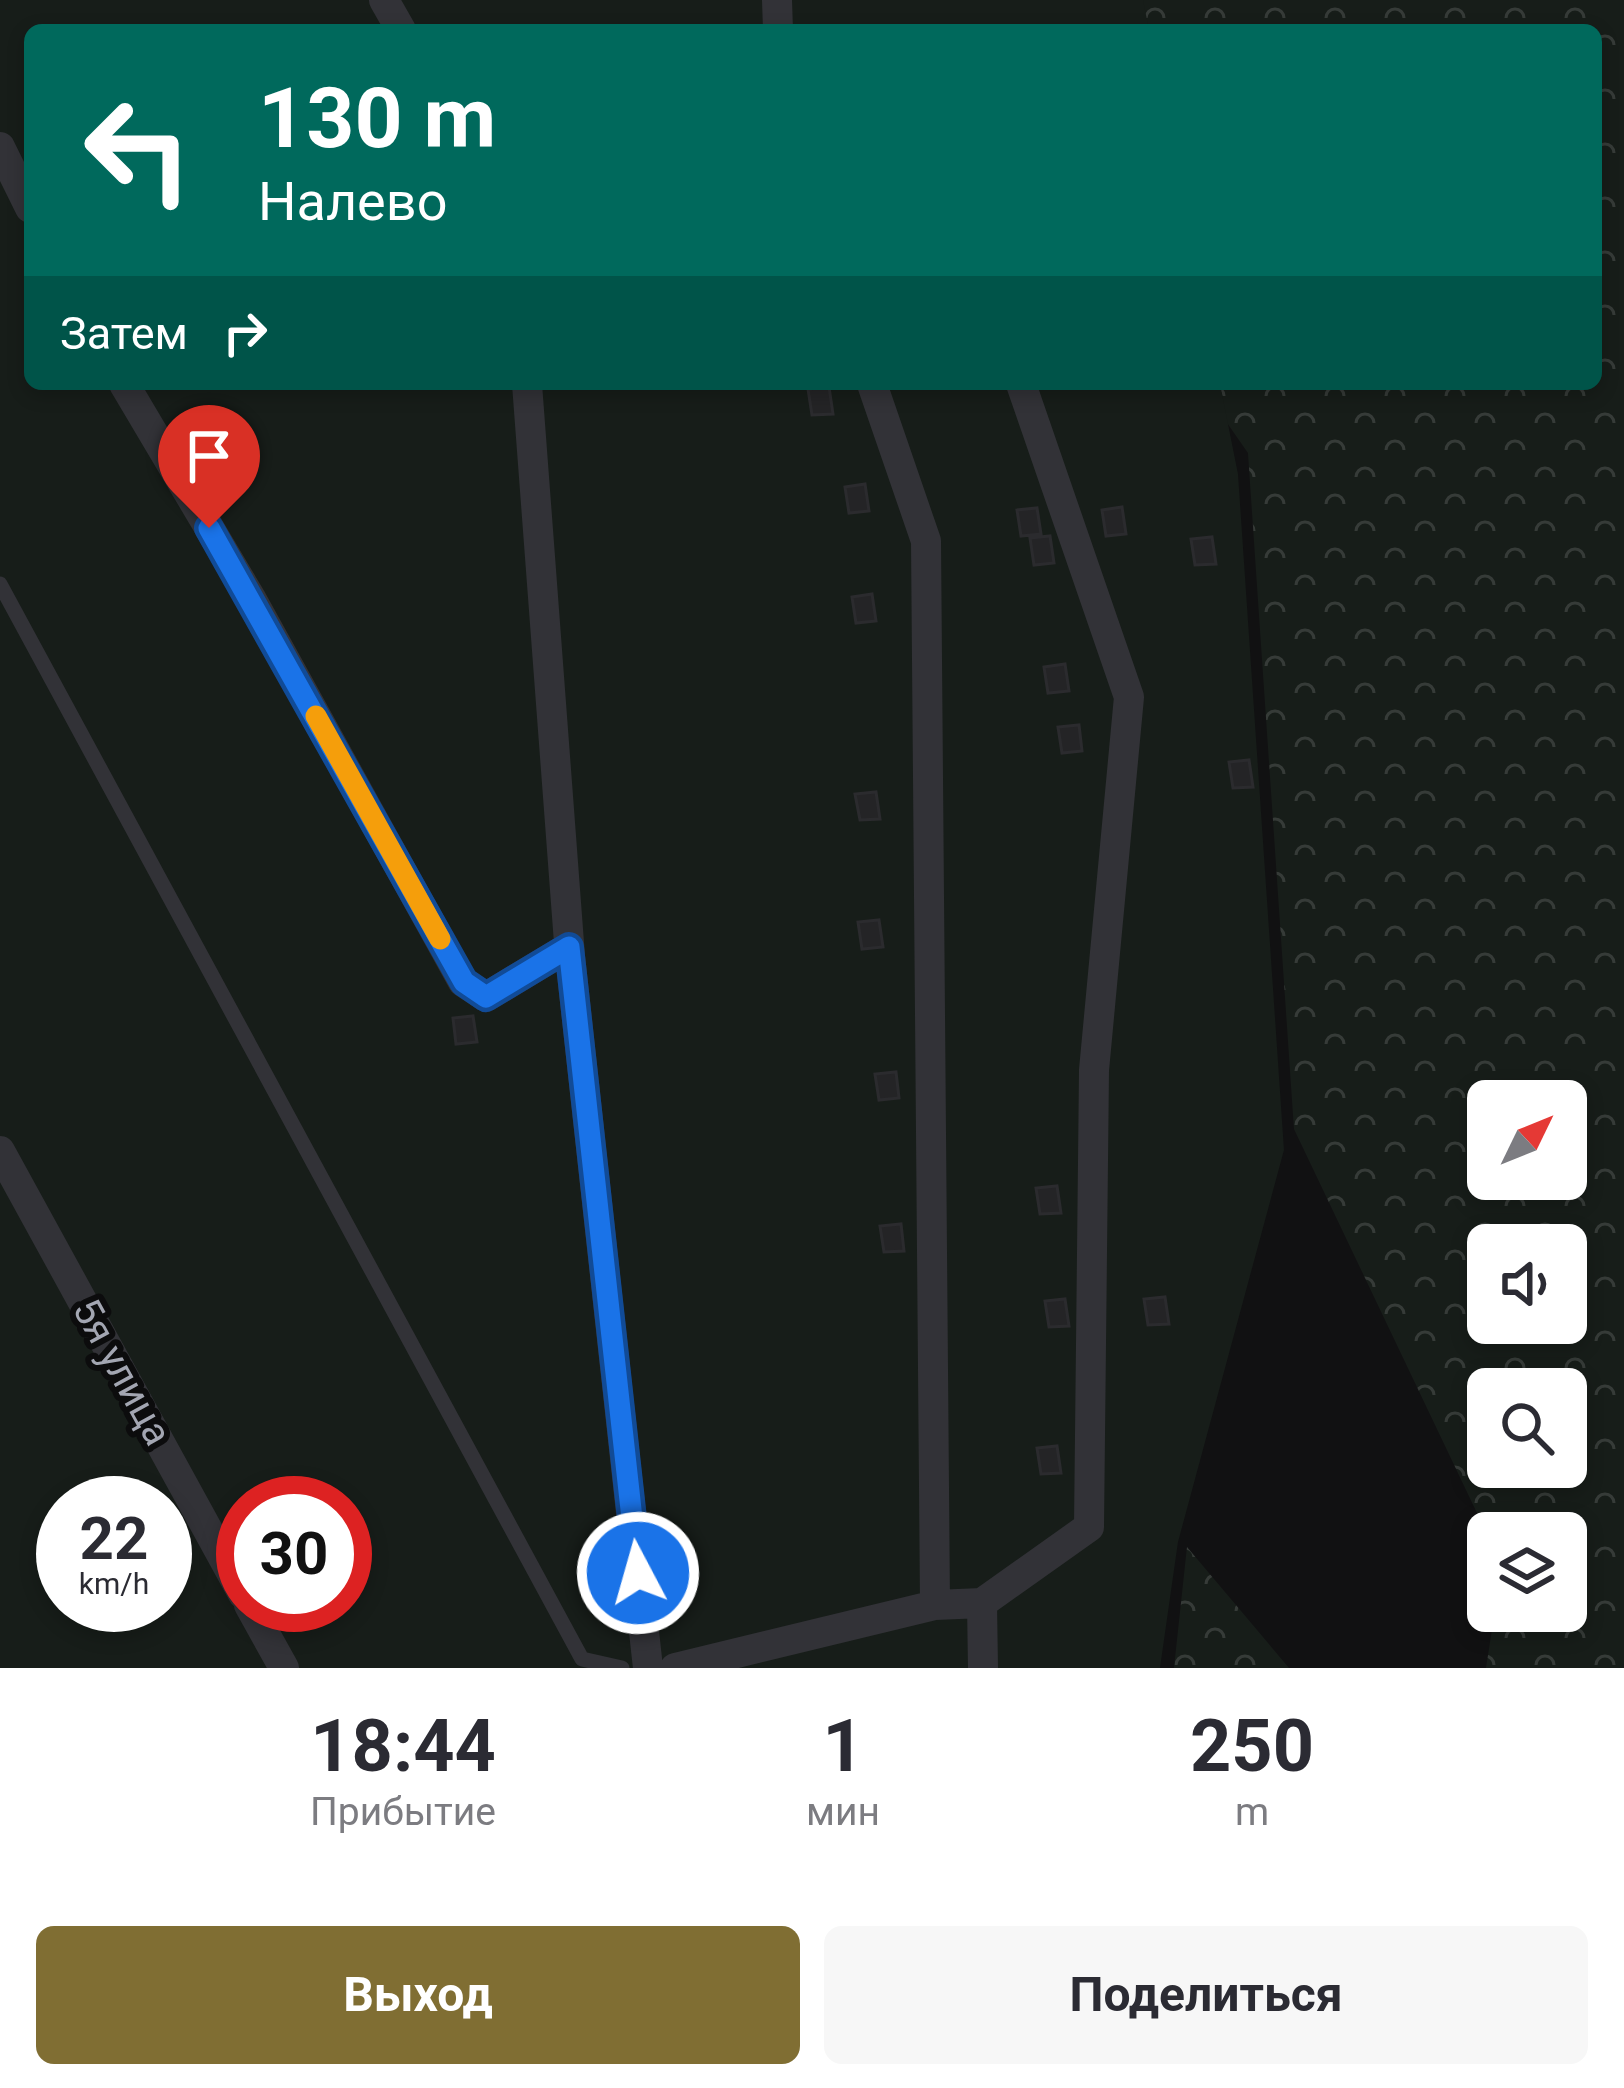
<!DOCTYPE html>
<html lang="ru">
<meta charset="utf-8">
<style>
:root{--surface:#fff;--page:#f7f7f7;--text:#2b2b33;--muted:#7c7c81;--accent:#806e33}
body{margin:0;font-family:Roboto,sans-serif;background:var(--page);color:var(--text);height:100vh;display:flex;flex-direction:column;font-size:45px;white-space:nowrap}
*{box-sizing:border-box;margin:0}
p{font-size:39px;color:var(--muted)}
.icon{flex:none;width:66px;height:66px;fill:none;stroke:currentColor;stroke-width:2;stroke-linecap:round;stroke-linejoin:round}
.map{position:relative;height:1668px;overflow:hidden}
.side{display:flex;flex-direction:column;background:var(--surface);flex:1}
.side>*{flex:none}
.banner{position:absolute;left:24px;top:24px;width:1578px;height:366px;border-radius:18px;box-shadow:0 6px 18px #0003;background:#00695c;color:#fff;overflow:hidden}
.needle{width:78px;rotate:47deg}
.controls{position:absolute;left:1467px;top:1080px;display:grid;gap:24px}
.controls a{display:grid;place-items:center;width:120px;height:120px;border-radius:18px;background:var(--surface);box-shadow:0 6px 18px #0003;font-size:60px}
.speed{position:absolute;left:36px;top:1476px;display:flex;gap:24px;font-size:60px;font-weight:700;text-align:center}
.speed>*{display:grid;place-content:center;width:156px;height:156px;border-radius:50%;background:var(--surface);box-shadow:0 6px 18px #0003;line-height:1}
.speed small{font-size:30px;font-weight:400}
.speed .limit{border:18px solid #d22;background:#fff;color:#111}
.pin{position:absolute;display:grid;place-items:center;width:102px;height:102px;color:#fff;margin:-123px -51px;border-radius:50% 50% 50% 0;rotate:-45deg;box-shadow:0 0 12px #0007}
.pin .icon{rotate:45deg}
.me{position:absolute;width:132px;margin:-66px;rotate:354deg;stroke-linejoin:round;filter:drop-shadow(0 0 9px #0008)}
.turn{display:flex;align-items:center;gap:42px;height:252px;padding:0 36px;font-size:54px}
.turn .icon{width:156px;height:156px;stroke-width:2.5}
.turn b{display:block;font-size:84px;line-height:102px}
.then{display:flex;align-items:center;height:114px;padding:0 36px;background:#0003;gap:24px;font-size:45px}
.eta{display:flex;justify-content:space-evenly;align-items:center;height:204px;text-align:center}
.eta b{font-size:72px;font-weight:700;line-height:84px}
.button{display:flex;gap:24px;margin-top:auto;padding:24px 36px}
.button a{flex:1;height:138px;border-radius:18px;background:var(--accent);color:#fff;font-size:48px;font-weight:700;line-height:138px;text-align:center}
.button a+a{background:var(--page);color:var(--text)}
.map>svg:first-child{display:block}
</style>
<div class="map">
<svg width="1624" height="1668" viewBox="0 0 1624 1668">
<defs>
<pattern id="forest-crowns" width="20" height="18" patternUnits="userSpaceOnUse" patternTransform="scale(3)"><rect width="20" height="18" fill="#171d19"/><path d="M2 6a3 3 0 1 1 6 0M12 15a3 3 0 1 1 6 0" fill="none" stroke="#363b38"/></pattern>
</defs>
<rect width="100%" height="100%" fill="#111112"/>
<!-- forest -->
<path fill="url(#forest-crowns)" fill-rule="evenodd" d="M930,0H1624V1668H1486L1495,1611H1566V1533H1488V1536L1294,1129L1248,453L1200,384H1596V30H951ZM1488,1101H1566V1179H1488ZM1488,1245H1566V1323H1488ZM1488,1389H1566V1467H1488Z
M1187,1547L1289,1668H1290H1174Z"/>
<!-- green -->
<path fill="#171d19" fill-rule="evenodd" d="M0,0H1143L1149,30H30V384H1220L1238,474L1284,1150L1178,1542L1160,1668H0ZM63,1503H165V1605H63ZM243,1503H345V1605H243Z"/>
<!-- building -->
<path fill="#242426" stroke="#2b2b2e" stroke-width="3" d="M829,387L833,414L812,415L808,389Z
M865,484L869,511L849,513L845,487Z
M1122,507L1126,534L1106,536L1102,510Z
M1037,508L1041,534L1021,536L1017,510Z
M1050,536L1054,563L1034,565L1030,538Z
M1212,537L1216,564L1195,565L1191,539Z
M872,594L876,621L856,623L852,597Z
M1065,664L1069,691L1048,693L1044,667Z
M1079,725L1082,751L1062,753L1058,727Z
M1249,760L1253,787L1233,788L1229,762Z
M876,792L880,819L860,820L855,794Z
M879,920L883,947L862,949L858,922Z
M473,1016L477,1042L456,1044L453,1018Z
M896,1072L899,1098L879,1100L875,1074Z
M1057,1186L1061,1213L1040,1214L1036,1188Z
M901,1224L904,1251L884,1252L880,1226Z
M1165,1297L1169,1324L1148,1325L1144,1299Z
M1065,1299L1069,1326L1049,1327L1045,1301Z
M1057,1446L1061,1473L1041,1474L1037,1448Z"/>
<g fill="none" stroke-linecap="round" stroke-linejoin="round">
<!-- service -->
<path stroke="#323237" stroke-width="15" d="M0,584L582,1659L622,1668"/>
<!-- minor -->
<path stroke="#323237" stroke-width="30" d="M384,0L401,30
M777,0L778,30
M0,147L30,208
M124,384L252,600L463,982L486,997L569,947
M527,384L570,956L648,1668
M872,384L926,541L935,1605
M0,1151L243,1594
M982,1603L983,1668
M249,1605L284,1668
M675,1668L935,1605L982,1603L1089,1527L1094,1070L1129,697L1021,384"/>
</g>
<g fill="none" stroke-linecap="round" stroke-linejoin="round">
<defs>
<path id="route" d="M209,528L464,982L486,997L569,947L638,1573"/>
</defs>
<!-- route casing -->
<use href="#route" stroke="#114b97" stroke-width="30"/>
<!-- route -->
<use href="#route" stroke="#1a73e8" stroke-width="21"/>
<!-- slow -->
<path stroke="#f59e0b" stroke-width="21" d="M316,716L440,939"/>
</g>
<g text-anchor="middle" dominant-baseline="central" stroke-width="12" stroke-linejoin="round" paint-order="stroke">
<!-- street labels -->
<g font-size="39" fill="#a3a6b2" stroke="#0c0c0d">
<text transform="translate(122 1372) rotate(61)">5я улица</text>
</g>
</g>
</svg>
<div class="controls">
<a><svg class="needle" viewBox="-14 -14 28 28"><path d="M0-13l5 13h-10z" fill="#e53935"/><path d="M0 13l5-13h-10z" fill="#7c7c81"/></svg></a>
<a><svg class="icon" aria-label="sound" viewBox="0 0 24 24"><path d="M4 9h4l5-4v14l-5-4H4zM17 9q2 3 0 6"/></svg></a>
<a><svg class="icon" aria-label="search" viewBox="0 0 24 24"><circle cx="10" cy="10" r="6"/><path d="M15 15l6 6"/></svg></a>
<a><svg class="icon" aria-label="layers" viewBox="0 0 24 24"><path d="M12 4l9 5-9 5-9-5zM3 14l9 5 9-5"/></svg></a>
</div>
<div class="speed"><div>22<small>km/h</small></div><div class="limit">30</div></div>
<div class="pin" style="left:209px;top:528px;background:#d93025"><svg class="icon" aria-label="arrive" viewBox="0 0 24 24"><path d="M6 21V4h12l-3 4 3 4H6"/></svg></div>
<svg class="me" style="left:638px;top:1573px" viewBox="-20 -20 40 40"><circle r="17" fill="#1a73e8" stroke="#fff" stroke-width="3"/><path d="M0-11L8 9 0 5-8 9z" fill="#fff"/></svg>
<div class="banner">
<div class="turn"><svg class="icon" aria-label="left" viewBox="0 0 24 24"><path d="M17 20v-9H6M10 6l-5 5 5 5"/></svg><div><b>130 m</b>Налево</div></div>
<div class="then">Затем<svg class="icon" aria-label="right" viewBox="0 0 24 24"><path d="M7 20v-9h11M14 6l5 5-5 5"/></svg></div>
</div>
</div>
<section class="side">
<div class="eta">
<div><b>18:44</b><p>Прибытие</p></div>
<div><b>1</b><p>мин</p></div>
<div><b>250</b><p>m</p></div>
</div>
<div class="button"><a>Выход</a><a>Поделиться</a></div>
</section>
